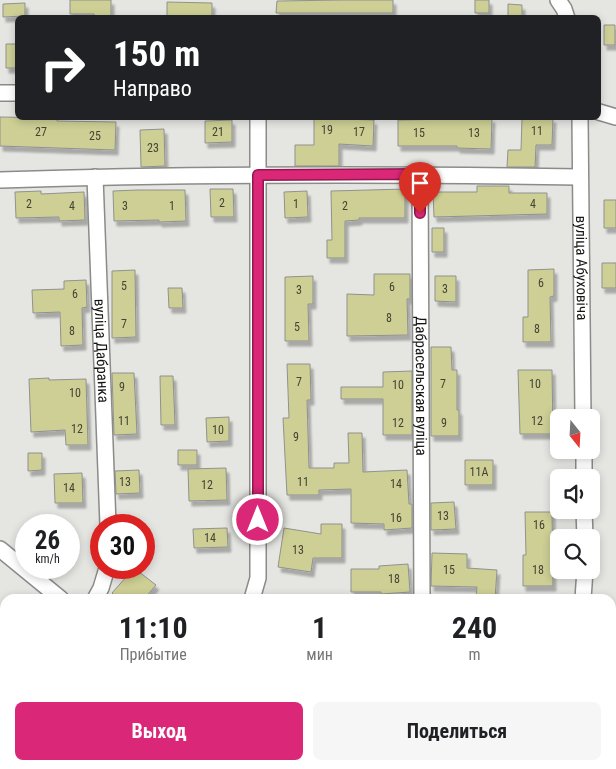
<!DOCTYPE html>
<html lang="ru">
<meta charset="utf-8">
<style>
:root{--surface:#fff;--page:#f6f6f6;--text:#202124;--muted:#757577;--accent:#db2777}
body{margin:0;font-family:"Roboto Condensed",sans-serif;background:var(--page);color:var(--text);height:100vh;display:flex;flex-direction:column;font-size:19px;white-space:nowrap}
*{box-sizing:border-box;margin:0}
p{font-size:16px;color:var(--muted)}
.icon{flex:none;width:28px;height:28px;fill:none;stroke:currentColor;stroke-width:2;stroke-linecap:round;stroke-linejoin:round}
.map{position:relative;flex:1;overflow:hidden}
.details{position:absolute;left:0px;top:594px;width:616px;height:176px;display:flex;flex-direction:column;background:var(--surface);border-radius:15px 15px 0 0;box-shadow:0 2px 8px #0003}
.details>*{flex:none}
.hud{position:absolute;left:15px;top:15px;width:586px;height:105px;border-radius:8px;box-shadow:0 2px 8px #0003;background:#202124;color:#fff;overflow:hidden}
.needle{width:32px;rotate:162deg}
.fabs{position:absolute;left:550px;top:409px;display:grid;gap:10px}
.fabs a{display:grid;place-items:center;width:50px;height:50px;border-radius:8px;background:var(--surface);box-shadow:0 2px 8px #0003;font-size:25px}
.speed{position:absolute;left:15px;top:514px;display:flex;gap:10px;font-size:25px;font-weight:700;text-align:center}
.speed>*{display:grid;place-content:center;width:65px;height:65px;border-radius:50%;background:var(--surface);box-shadow:0 2px 8px #0003;line-height:1}
.speed small{font-size:12px;font-weight:400}
.speed .limit{border:8px solid #d22;background:#fff;color:#111}
.pin{position:absolute;display:grid;place-items:center;width:42px;height:42px;color:#fff;margin:-51px -21px;border-radius:50% 50% 50% 0;rotate:-45deg;box-shadow:0 0 5px #0007}
.pin .icon{rotate:45deg}
.me{position:absolute;width:55px;margin:-28px;rotate:0deg;stroke-linejoin:round;filter:drop-shadow(0 0 4px #0008)}
.turn{display:flex;align-items:center;gap:18px;height:105px;padding:0 15px;font-size:22px}
.turn .icon{width:65px;height:65px;stroke-width:2.5}
.turn b{display:block;font-size:35px;line-height:42px}
.eta{display:flex;justify-content:space-evenly;align-items:center;height:85px;text-align:center}
.eta b{font-size:30px;font-weight:700;line-height:35px}
.cta{display:flex;gap:10px;margin-top:auto;padding:10px 15px}
.cta a{flex:1;height:58px;border-radius:8px;background:var(--accent);color:#fff;font-size:20px;font-weight:700;line-height:58px;text-align:center}
.cta a+a{background:var(--page);color:var(--text)}
.map>svg:first-child{display:block}
</style>
<div class="map">
<svg width="616" height="769" viewBox="0 0 616 769">
<defs>
<filter id="shadow"><feDropShadow dx="3" dy="5" stdDeviation="1" flood-color="#0004"/></filter>
</defs>
<rect width="100%" height="100%" fill="#e5e5e2"/>
<!-- building -->
<path fill="#cdcf95" stroke="#91918f" filter="url(#shadow)" d="M70,0H111V18H95L94,14H70Z
M343,0H393V13H276L277,1Z
M475,0H489V13H475Z
M167,2L212,3V16H167Z
M25,3V16L3,17V4Z
M508,4L522,5V18H508Z
M604,25H615V45H604Z
M6,44H18V68H6Z
M0,117L57,118V121L116,122L115,150L0,146Z
M314,118L374,120L373,146L339,144V166H295V145H314Z
M458,118H492L491,149L457,148V146H398V120L458,119Z
M522,118H553L552,145H536L535,167H507L508,150H521Z
M232,120V142L205,143V121Z
M164,129L165,166L141,167L140,130Z
M477,186H509V193H547V214L434,217L433,192H477Z
M210,189H233L234,217H211Z
M405,189V218H359V220L345,221V258H327V240H332L331,191Z
M137,190H185L186,221L159,222V220L114,221L113,191Z
M41,191V194L84,192L85,220L59,221V217L16,218L15,192Z
M307,191L308,217L285,218L284,192Z
M604,200H616V228H604Z
M432,228H444V252H432Z
M602,263H616V288H602Z
M554,269V296L550,297L551,342H523V317H528V270Z
M135,270L136,337L112,338V271Z
M374,274H410V299H407L408,335L347,336V294L374,295Z
M313,276V304H308L309,341H285V277Z
M435,276H456V302L435,301Z
M86,280L87,307L82,308L83,345L61,346L60,312L33,313L32,290L64,289V281Z
M168,288H182L183,308H169Z
M431,347H451L452,370H457V410H459V436H431Z
M287,364H310L311,400H307L309,468H334V463H349L348,433H362L363,472L407,470L409,504H412V528L384,530V524L351,523V489L319,490V495H287L283,418H289Z
M518,370H552L553,434H520Z
M412,371V435H383V399H341V387H383V372Z
M112,373H134L137,434L114,435Z
M160,376H173L175,425H161Z
M49,378V380L86,379L88,445H66L65,430L31,432L29,379Z
M229,417V441L207,442L206,418Z
M178,450H197V465H178Z
M28,453H42V470L28,471Z
M465,460H493V485H465Z
M226,468L227,500L189,501L188,469Z
M139,470L140,493L116,494L115,471Z
M82,473L83,503H55L54,474Z
M454,502L456,529L431,530V503Z
M525,512H552L553,586H523V555H526Z
M321,524H342V558H313L311,572L278,567L284,528L321,534Z
M227,528L228,547L194,548L193,529Z
M432,553L467,554V568L497,570L495,599L476,597L477,587L431,586Z
M408,564L410,592L381,594V592H351V569H379V566Z
M134,568L156,585L144,599H119L112,593Z"/>
<g fill="none" stroke-linecap="round" stroke-linejoin="round">
<defs>
<g id="street">
<path d="M558,0L564,9L567,18"/>
<path d="M0,93H18"/>
<path d="M599,112L616,117"/>
<path id="s1" d="M580,118L583,418"/>
<path id="s2" d="M420,174L422,599"/>
<path id="s3" d="M95,177L108,525"/>
<path d="M0,180C193,174 387,174 580,177"/>
<path d="M584,450V478"/>
<path d="M584,510L585,538"/>
<path d="M0,549L61,599"/>
<path d="M95,599L101,588L107,568"/>
<path d="M252,599L258,578V118"/>
<path d="M583,599L585,570"/>
<path d="M0,672L5,671"/>
<path d="M266,765L271,769"/>
<path d="M126,769L129,765"/>
<path d="M388,769L390,765"/>
<path d="M562,769L563,765"/>
</g>
</defs>
<!-- street casing -->
<use href="#street" stroke="#8b8b89" stroke-width="18"/>
<!-- street -->
<use href="#street" stroke="#fff" stroke-width="15"/>
</g>
<g fill="none" stroke-linecap="round" stroke-linejoin="round">
<defs>
<path id="route" d="M258,520V175L420,174V213"/>
</defs>
<!-- route casing -->
<use href="#route" stroke="#8e194d" stroke-width="12"/>
<!-- route -->
<use href="#route" stroke="#db2777" stroke-width="9"/>
</g>
<g text-anchor="middle" dominant-baseline="central" stroke-width="4" stroke-linejoin="round" paint-order="stroke">
<!-- number labels -->
<g font-size="12" fill="#434434">
<text x="327" y="130">19</text>
<text x="537" y="131">11</text>
<text x="41" y="132">27</text>
<text x="218" y="132">21</text>
<text x="359" y="132">17</text>
<text x="419" y="133">15</text>
<text x="474" y="133">13</text>
<text x="95" y="136">25</text>
<text x="153" y="148">23</text>
<text x="222" y="203">2</text>
<text x="29" y="204">2</text>
<text x="296" y="204">1</text>
<text x="533" y="204">4</text>
<text x="72" y="206">4</text>
<text x="125" y="206">3</text>
<text x="172" y="206">1</text>
<text x="345" y="206">2</text>
<text x="541" y="283">6</text>
<text x="124" y="286">5</text>
<text x="392" y="287">6</text>
<text x="445" y="289">3</text>
<text x="299" y="290">3</text>
<text x="75" y="294">6</text>
<text x="389" y="318">8</text>
<text x="124" y="324">7</text>
<text x="297" y="327">5</text>
<text x="537" y="329">8</text>
<text x="72" y="331">8</text>
<text x="299" y="382">7</text>
<text x="443" y="384">7</text>
<text x="535" y="384">10</text>
<text x="398" y="385">10</text>
<text x="122" y="387">9</text>
<text x="75" y="393">10</text>
<text x="124" y="421">11</text>
<text x="537" y="421">12</text>
<text x="398" y="423">12</text>
<text x="444" y="423">9</text>
<text x="77" y="429">12</text>
<text x="218" y="430">10</text>
<text x="296" y="437">9</text>
<text x="479" y="472">11А</text>
<text x="125" y="482">13</text>
<text x="303" y="482">11</text>
<text x="396" y="484">14</text>
<text x="207" y="485">12</text>
<text x="69" y="488">14</text>
<text x="443" y="516">13</text>
<text x="396" y="518">16</text>
<text x="539" y="525">16</text>
<text x="210" y="538">14</text>
<text x="298" y="550">13</text>
<text x="449" y="570">15</text>
<text x="538" y="570">18</text>
<text x="394" y="579">18</text>
</g>
<!-- street labels -->
<g font-size="15" fill="#151514" stroke="#f2f2ef">
<text stroke="none"><textPath href="#s1" startOffset="150">вуліца Абуховіча</textPath></text>
<text stroke="none"><textPath href="#s3" startOffset="174">вуліца Дабранка</textPath></text>
<text stroke="none"><textPath href="#s2" startOffset="212">Дабрасельская вуліца</textPath></text>
</g>
</g>
</svg>
<div class="fabs">
<a><svg class="needle" viewBox="-14 -14 28 28"><path d="M0-13l5 13h-10z" fill="#e53935"/><path d="M0 13l5-13h-10z" fill="#757577"/></svg></a>
<a><svg class="icon" aria-label="sound" viewBox="0 0 24 24"><path d="M4 9h4l5-4v14l-5-4H4zM17 9q2 3 0 6"/></svg></a>
<a><svg class="icon" aria-label="search" viewBox="0 0 24 24"><circle cx="10" cy="10" r="6"/><path d="M15 15l6 6"/></svg></a>
</div>
<div class="speed"><div>26<small>km/h</small></div><div class="limit">30</div></div>
<div class="pin" style="left:420px;top:213px;background:#d93025"><svg class="icon" aria-label="arrive" viewBox="0 0 24 24"><path d="M6 21V4h12l-3 4 3 4H6"/></svg></div>
<svg class="me" style="left:258px;top:520px" viewBox="-20 -20 40 40"><circle r="17" fill="#db2777" stroke="#fff" stroke-width="3"/><path d="M0-11L8 9 0 5-8 9z" fill="#fff"/></svg>
<div class="hud">
<div class="turn"><svg class="icon" aria-label="right" viewBox="0 0 24 24"><path d="M7 20v-9h11M14 6l5 5-5 5"/></svg><div><b>150 m</b>Направо</div></div>
</div>
<section class="details">
<div class="eta">
<div><b>11:10</b><p>Прибытие</p></div>
<div><b>1</b><p>мин</p></div>
<div><b>240</b><p>m</p></div>
</div>
<div class="cta"><a>Выход</a><a>Поделиться</a></div>
</section>
</div>
